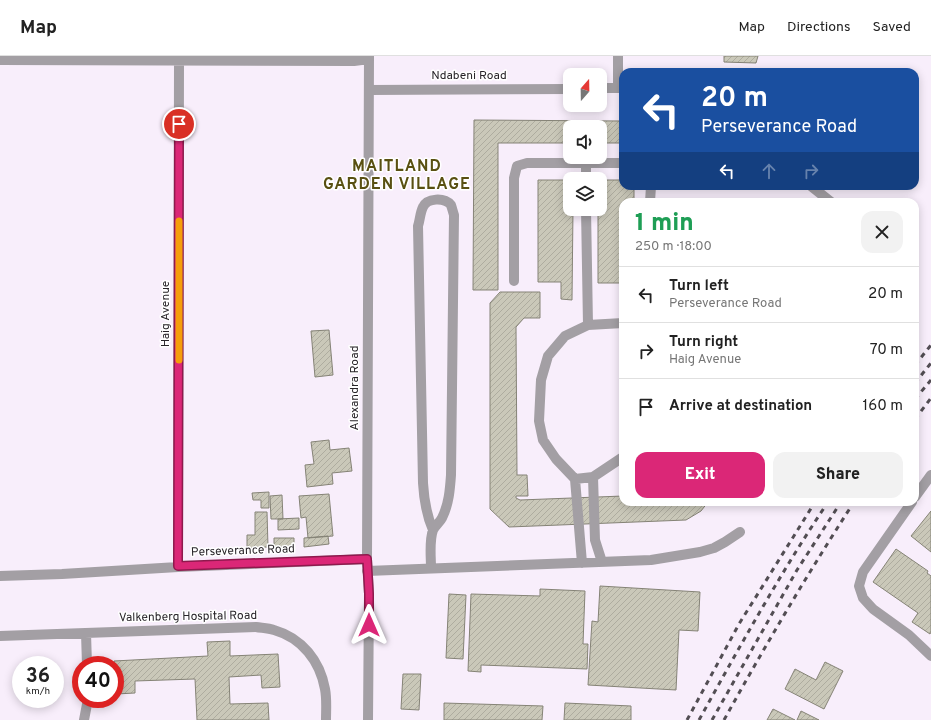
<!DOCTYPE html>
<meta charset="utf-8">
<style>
:root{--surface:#fff;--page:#f2f2f2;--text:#222;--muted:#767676;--line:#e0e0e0;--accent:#db2777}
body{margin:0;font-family:Overpass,sans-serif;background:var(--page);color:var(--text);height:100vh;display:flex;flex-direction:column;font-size:15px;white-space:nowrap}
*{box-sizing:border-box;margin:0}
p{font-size:13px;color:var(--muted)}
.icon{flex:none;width:22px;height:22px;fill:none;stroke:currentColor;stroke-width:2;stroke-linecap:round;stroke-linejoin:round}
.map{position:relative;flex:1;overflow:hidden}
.details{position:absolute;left:619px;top:142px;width:300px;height:308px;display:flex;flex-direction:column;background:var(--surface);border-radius:12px;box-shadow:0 2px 10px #0003}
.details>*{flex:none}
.banner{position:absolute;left:619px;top:12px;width:300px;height:122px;border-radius:12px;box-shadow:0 2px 10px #0003;background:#1a4fa0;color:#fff;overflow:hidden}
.needle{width:26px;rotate:20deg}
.controls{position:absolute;left:563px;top:12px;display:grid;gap:8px}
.controls a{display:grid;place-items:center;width:44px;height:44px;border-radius:8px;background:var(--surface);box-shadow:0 2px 10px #0003;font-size:20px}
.speed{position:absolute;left:12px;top:600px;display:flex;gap:8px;font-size:20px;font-weight:700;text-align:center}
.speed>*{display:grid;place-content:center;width:52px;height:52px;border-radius:50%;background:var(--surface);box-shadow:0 2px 10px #0003;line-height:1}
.speed small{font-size:10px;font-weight:400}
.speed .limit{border:6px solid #d22;background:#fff;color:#111}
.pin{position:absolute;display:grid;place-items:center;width:34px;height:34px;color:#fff;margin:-17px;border:2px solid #fff;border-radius:50%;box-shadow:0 1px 4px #0007}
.me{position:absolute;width:44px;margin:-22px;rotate:0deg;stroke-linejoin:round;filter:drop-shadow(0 0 3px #0008)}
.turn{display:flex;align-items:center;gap:14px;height:84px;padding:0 16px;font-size:18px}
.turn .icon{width:52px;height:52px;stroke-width:2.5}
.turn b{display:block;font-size:28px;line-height:34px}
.lanes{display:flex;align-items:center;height:38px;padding:0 16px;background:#0003;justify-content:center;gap:20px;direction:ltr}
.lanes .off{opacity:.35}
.round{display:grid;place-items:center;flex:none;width:42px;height:42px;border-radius:12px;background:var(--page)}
.overview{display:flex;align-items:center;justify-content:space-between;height:68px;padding:0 16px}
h1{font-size:24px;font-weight:800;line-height:30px;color:#1e9e55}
.button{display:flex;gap:8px;margin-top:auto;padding:8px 16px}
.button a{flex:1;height:46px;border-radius:12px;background:var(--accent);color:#fff;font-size:16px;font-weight:800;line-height:46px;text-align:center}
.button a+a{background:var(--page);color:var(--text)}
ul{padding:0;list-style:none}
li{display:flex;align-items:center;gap:12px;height:56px;padding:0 16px;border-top:1px solid var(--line)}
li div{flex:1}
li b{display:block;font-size:15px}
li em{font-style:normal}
header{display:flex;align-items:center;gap:24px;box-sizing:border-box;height:56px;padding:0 20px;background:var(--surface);border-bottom:1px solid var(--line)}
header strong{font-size:19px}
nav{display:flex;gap:22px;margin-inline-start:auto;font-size:14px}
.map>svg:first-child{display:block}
</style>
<header>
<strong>Map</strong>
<nav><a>Map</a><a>Directions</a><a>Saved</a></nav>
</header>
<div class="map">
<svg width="931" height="664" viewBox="0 0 931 664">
<defs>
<pattern id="building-hatch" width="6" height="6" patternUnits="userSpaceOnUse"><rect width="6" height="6" fill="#cac8b9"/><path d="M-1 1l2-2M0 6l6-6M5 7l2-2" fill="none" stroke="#aeac9f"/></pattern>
</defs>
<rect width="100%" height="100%" fill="#f8eefb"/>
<!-- building -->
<path fill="url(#building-hatch)" stroke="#858376" d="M724,0H758L756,7L724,6Z
M474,64L623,65V87H600V71H570V87H498V234H473Z
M538,124H570V153H573L572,244L561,243V226H538Z
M600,124H623V130H634V146H623V227H598V153H600Z
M500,236H540V262H524L516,271L517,419H527L528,440H516V442L520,444L623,440V446H708L701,455L686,464L509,471L490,453V247Z
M329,274L333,319L315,321L311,275Z
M329,384L330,394L349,392L352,415L332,417L333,428L307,431L305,409L314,408L311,386Z
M269,436V452H261V444H253L252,437Z
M329,438L333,480L308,482L306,461L301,462L299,440Z
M282,439L283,463H271L270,440Z
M931,455V496L911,480Z
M255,456H267L268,491L247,492V479H255Z
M299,462V473L278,474V463Z
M328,480L329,488L304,491V482Z
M274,482H294V490L274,491Z
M896,493L928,515L927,517L931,520V576L930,578L912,566L918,557L873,526Z
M600,530L700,536L698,575L679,574L676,634L588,629L592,565L598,566Z
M540,533L585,535L583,588H588L587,613L481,609V616L468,615L471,538L540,540Z
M449,538L466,539L463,603L446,602Z
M230,585V600L278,598L280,631L262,632L261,619L229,621L230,648L268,647L269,664H197L195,623L135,625V637L116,638L114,605L208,600L207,586Z
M825,606L843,615L824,653L785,633L795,613L816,624Z
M403,618H421L419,654L401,653Z
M444,647L543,650L542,664H444Z
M565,647L631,650V664H564Z
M773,653L795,664H767Z
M801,655L819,664H797Z"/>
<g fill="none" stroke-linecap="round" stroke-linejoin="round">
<!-- minor -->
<path stroke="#a39fa4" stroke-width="10" d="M0,4L354,5L369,3
M600,32H623
M618,32V0
M369,34L570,33
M586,106V123
M811,130L831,146
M650,146L651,130
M586,153L588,269
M514,225V122L517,110L527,107H623
M593,421L595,484L602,506
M575,423L593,421L623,401
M915,441L931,419
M912,446L863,516L859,530L863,542L873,553L909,579L931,600
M582,507L575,423L556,403L543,384L539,365L541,324L548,300L565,280L588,269L623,267
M178,511L179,5
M431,512C431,500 429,485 433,474C435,470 440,466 442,462C449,448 450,433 451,419L454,159C453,156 452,152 451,149C444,141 427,142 423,151C420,157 420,164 418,170L423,427C424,444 426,458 433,474
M367,515L651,504L700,496L714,492L725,486L740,476
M0,520L62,518L178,511L367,503
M86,577L87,609
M0,580L256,571C262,572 268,572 274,574C302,582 320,605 325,633C327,643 326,654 326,664
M84,664L88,643
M368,664L369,538L367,503L369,0"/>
<!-- rail -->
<path stroke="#524d53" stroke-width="3" stroke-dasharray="5 5" stroke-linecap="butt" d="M915,309L931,289
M915,327L931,307
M915,343L931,324
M915,363L931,342
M687,664L739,568L815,446
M699,664C740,590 781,516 828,446
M712,664L797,514L841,446
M724,664C765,590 808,517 854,446"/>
</g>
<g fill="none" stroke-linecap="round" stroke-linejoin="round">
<defs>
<path id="route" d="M179,68L178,510L367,503L369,538V569"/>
</defs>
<!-- route casing -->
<use href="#route" stroke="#8e194d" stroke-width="10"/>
<!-- route -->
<use href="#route" stroke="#db2777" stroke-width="7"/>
<!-- slow -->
<path stroke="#f59e0b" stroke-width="7" d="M179,304V165"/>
</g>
<g text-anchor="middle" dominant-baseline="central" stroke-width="3" stroke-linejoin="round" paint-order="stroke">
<!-- street labels -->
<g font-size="12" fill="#282429" stroke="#fff">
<text x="469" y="20">Ndabeni Road</text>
<text transform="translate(166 258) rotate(-90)">Haig Avenue</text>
<text transform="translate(355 332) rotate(-90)">Alexandra Road</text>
<text transform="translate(243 495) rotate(-2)">Perseverance Road</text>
<text transform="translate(188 561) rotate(-1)">Valkenberg Hospital Road</text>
</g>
<!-- district labels -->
<g font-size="16" font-weight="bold" letter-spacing="1" fill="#595012" stroke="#fff">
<text x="397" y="111">MAITLAND<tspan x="397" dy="18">GARDEN VILLAGE</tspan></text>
</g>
</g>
</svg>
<div class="controls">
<a><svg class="needle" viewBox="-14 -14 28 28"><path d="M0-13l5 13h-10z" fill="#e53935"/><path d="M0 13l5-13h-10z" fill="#767676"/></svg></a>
<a><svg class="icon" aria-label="sound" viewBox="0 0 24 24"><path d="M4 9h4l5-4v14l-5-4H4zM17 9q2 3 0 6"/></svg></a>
<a><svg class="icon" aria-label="layers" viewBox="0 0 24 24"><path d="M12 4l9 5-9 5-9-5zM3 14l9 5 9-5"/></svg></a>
</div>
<div class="speed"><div>36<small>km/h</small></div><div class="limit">40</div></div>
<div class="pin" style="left:179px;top:68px;background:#d93025"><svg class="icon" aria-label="arrive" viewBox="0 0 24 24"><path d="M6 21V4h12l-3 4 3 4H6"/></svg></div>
<svg class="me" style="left:369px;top:569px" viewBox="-20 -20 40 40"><path d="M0-17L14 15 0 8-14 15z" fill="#db2777" stroke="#fff" stroke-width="4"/></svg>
<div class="banner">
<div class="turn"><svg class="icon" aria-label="left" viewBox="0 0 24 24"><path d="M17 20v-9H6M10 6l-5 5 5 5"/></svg><div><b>20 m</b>Perseverance Road</div></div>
<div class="lanes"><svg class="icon" aria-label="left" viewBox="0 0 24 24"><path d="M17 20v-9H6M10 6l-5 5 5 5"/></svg><svg class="icon off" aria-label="ahead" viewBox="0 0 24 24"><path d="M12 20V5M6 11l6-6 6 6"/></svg><svg class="icon off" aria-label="right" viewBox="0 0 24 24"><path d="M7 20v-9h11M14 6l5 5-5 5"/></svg></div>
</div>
<section class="details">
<div class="overview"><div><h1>1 min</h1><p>250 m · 18:00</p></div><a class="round"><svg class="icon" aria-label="close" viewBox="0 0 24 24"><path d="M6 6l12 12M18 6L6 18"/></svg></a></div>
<ul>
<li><svg class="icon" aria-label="left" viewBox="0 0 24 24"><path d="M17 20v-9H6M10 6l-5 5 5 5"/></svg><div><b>Turn left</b><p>Perseverance Road</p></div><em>20 m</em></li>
<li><svg class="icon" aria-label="right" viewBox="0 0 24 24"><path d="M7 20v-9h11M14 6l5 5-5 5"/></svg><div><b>Turn right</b><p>Haig Avenue</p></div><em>70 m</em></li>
<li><svg class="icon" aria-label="arrive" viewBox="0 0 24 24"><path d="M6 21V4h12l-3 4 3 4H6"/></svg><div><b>Arrive at destination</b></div><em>160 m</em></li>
</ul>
<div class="button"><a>Exit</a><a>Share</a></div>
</section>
</div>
